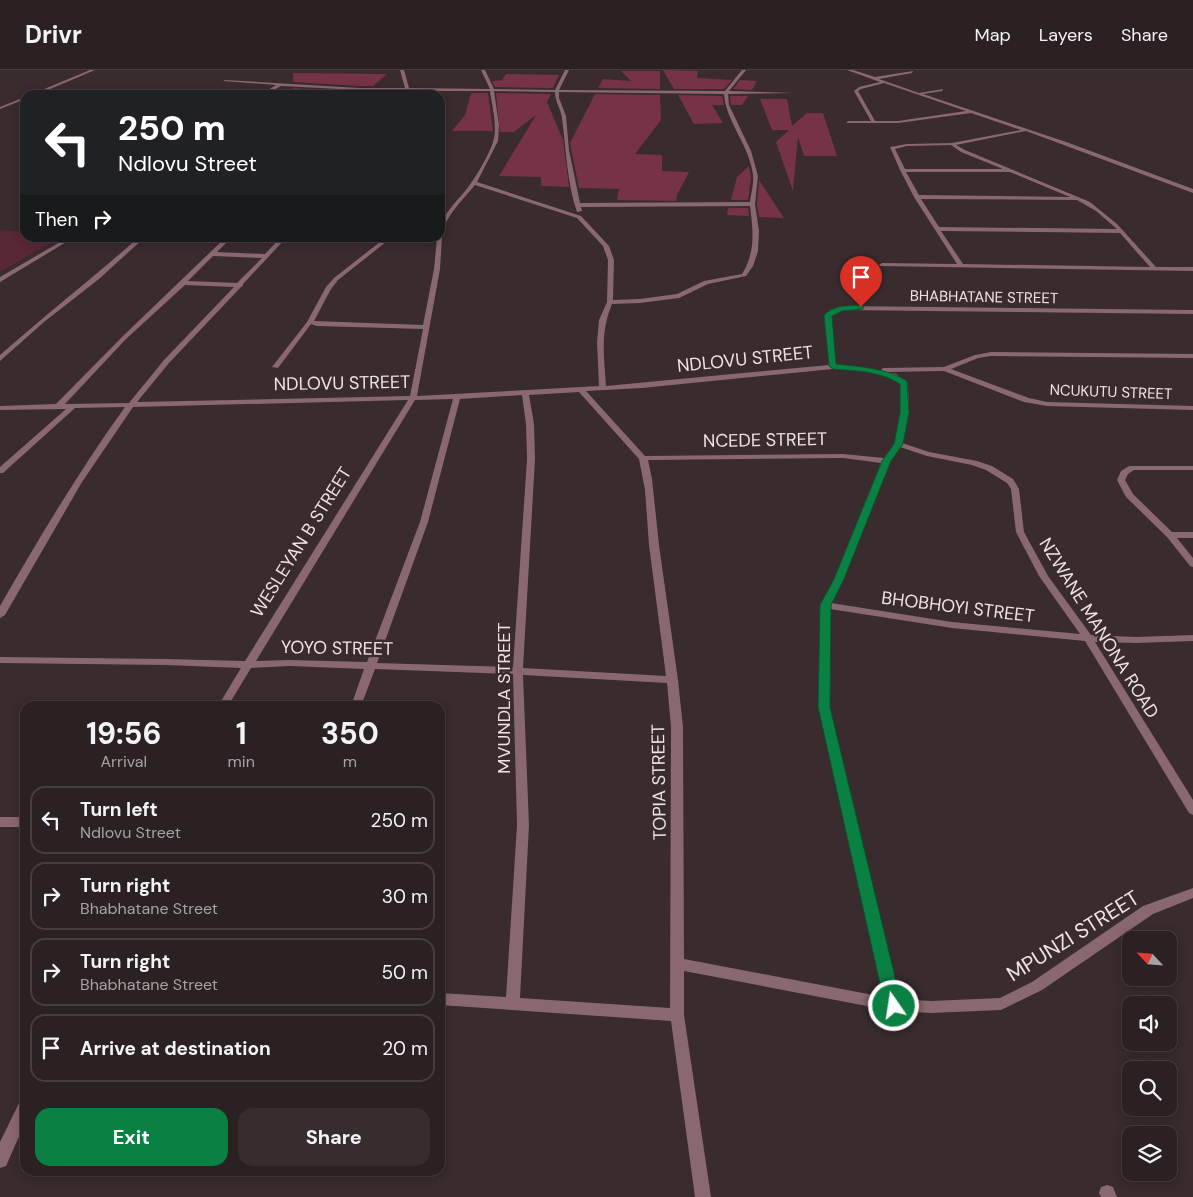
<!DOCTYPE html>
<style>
:root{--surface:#2b2022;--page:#372d2f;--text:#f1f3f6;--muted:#a6a3a5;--line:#473e40;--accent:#0b8043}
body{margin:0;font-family:"DM Sans",sans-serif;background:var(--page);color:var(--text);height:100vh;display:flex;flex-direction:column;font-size:19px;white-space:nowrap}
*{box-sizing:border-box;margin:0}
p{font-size:16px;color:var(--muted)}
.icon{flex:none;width:28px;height:28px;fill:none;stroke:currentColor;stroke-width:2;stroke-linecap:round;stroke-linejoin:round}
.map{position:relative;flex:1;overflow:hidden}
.side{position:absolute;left:20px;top:631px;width:425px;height:475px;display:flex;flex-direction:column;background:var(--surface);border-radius:15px;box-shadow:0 2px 12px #0003,0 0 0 1px var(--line)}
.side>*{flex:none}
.hud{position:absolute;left:20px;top:20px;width:425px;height:152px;border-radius:15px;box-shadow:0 2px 12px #0003,0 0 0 1px var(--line);background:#202124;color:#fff;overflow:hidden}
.needle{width:32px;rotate:296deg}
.controls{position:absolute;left:1122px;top:861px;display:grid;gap:10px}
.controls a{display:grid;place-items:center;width:55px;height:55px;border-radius:10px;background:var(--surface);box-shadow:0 2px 12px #0003,0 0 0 1px var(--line);font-size:25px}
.pin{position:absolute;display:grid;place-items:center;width:42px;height:42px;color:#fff;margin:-51px -21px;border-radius:50% 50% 50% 0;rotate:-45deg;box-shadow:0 0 5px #0007}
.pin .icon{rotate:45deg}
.me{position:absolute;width:55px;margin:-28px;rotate:347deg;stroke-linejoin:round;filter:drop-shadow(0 0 4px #0008)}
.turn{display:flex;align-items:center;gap:18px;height:105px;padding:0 15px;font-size:22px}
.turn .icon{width:65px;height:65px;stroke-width:2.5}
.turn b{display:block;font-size:35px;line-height:42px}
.then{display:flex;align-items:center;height:48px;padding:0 15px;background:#0003;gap:10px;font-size:19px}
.eta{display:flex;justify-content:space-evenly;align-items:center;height:85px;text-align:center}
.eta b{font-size:30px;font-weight:700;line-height:35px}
.cta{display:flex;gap:10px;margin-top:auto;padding:10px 15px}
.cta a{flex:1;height:58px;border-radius:15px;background:var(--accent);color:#fff;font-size:20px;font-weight:700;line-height:58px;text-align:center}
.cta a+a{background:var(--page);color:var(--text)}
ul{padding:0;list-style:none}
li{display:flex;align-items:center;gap:15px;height:68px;margin:0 10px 8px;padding:0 5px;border:2px solid var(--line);border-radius:15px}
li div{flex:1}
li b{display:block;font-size:19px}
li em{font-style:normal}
header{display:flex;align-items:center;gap:30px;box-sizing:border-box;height:70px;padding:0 25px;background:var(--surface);border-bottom:1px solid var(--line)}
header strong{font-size:24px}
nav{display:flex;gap:28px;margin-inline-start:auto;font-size:18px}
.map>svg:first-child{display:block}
</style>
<header>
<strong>Drivr</strong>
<nav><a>Map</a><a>Layers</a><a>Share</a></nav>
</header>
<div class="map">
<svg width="1193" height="1127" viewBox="0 0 1193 1127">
<rect width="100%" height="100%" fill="#392b2e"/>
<!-- green -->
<path fill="#5a2735" d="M0,160L25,162V168H59L0,202Z"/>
<!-- building -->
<path fill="#773346" d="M663,0L698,1L697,8L732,10L724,19H674Z
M621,1H660V19L598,18L603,9L631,11Z
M293,3L387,4L373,16H359L293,12Z
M506,4L559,5L553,18L495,17L492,11L502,10Z
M740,10L757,11L752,20L733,19Z
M293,18L359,22H367L364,25L293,20Z
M471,23H488L493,61H452L465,45Z
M496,23L551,24L547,32L563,70L569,117L541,116V107L499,106L536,45L514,62H500Z
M595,24L660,25L661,50L635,84L662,85V101L689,102L677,125L676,131L617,130L619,119L579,118L570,73Z
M678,25L722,26L724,35H712L723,53L694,54Z
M730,26H748L742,35H731Z
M760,29H787L792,56L807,43H823L837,86H804L798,67L793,121L776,72L789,60H772Z
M749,96L751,108L748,130H731L737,107Z
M759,110L784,148L759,147L757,134Z
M728,138H748L749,146L727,145Z"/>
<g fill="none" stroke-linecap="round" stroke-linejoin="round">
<!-- minor -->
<path fill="#8a686f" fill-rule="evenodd" d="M90,0H95L36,25H30Z
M400,0H404L409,18L490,19L481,0H485L494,19L555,20L565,0H569L559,20L725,21L742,0H746L729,21L795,23L728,24L729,35L751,81L758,106L755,134L759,161L758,181L753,196L746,206L708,214L679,228L640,233L612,234C600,263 604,285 606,316L829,295L825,245L830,240L841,236L1193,240V244L842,240L834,242L831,245L836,295L869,298L880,301L883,298L944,297L975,285L991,282L1193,284V288L991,286L978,288L951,299L1029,328L1047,332L1193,336V340L1047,336L1024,332L944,301L886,302L896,304L908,313L909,343L902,373L929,382L977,391L992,396L1013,409L1019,419L1024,462L1048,506L1091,565L1136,567L1193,565V571L1136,573L1095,572L1193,730V745L1189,743L1085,571L952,558L830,539L829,637L899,929L931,931L1000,928L1032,912L1143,836L1193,818V828L1153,844L1042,920L1001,940L931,943L893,941L684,901V945L711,1127H695L671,951L440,935V923L506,927L517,755L513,604L375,599L361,636H351L364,599L290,596L251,598L228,636H218L241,598L166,595L0,593V587L166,589L245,591L408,330L133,337L82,412L5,545L0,548V536C39,468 79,401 125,337L75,338L3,403H0V397L66,339L0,340V336L56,334L122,267L225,168H231L217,182L265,184L280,168H286L243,214V216L241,217L169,293L137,332L410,326L423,259L317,256L311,254L278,298L272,297L307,252L326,217L334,208L385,168H391L338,210L331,219L314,251L423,255L434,199L437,168L442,167L440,199L417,326L599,316L597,272L599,250L607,232L608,190L603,176L577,148L475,115C466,126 443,149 443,163L440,165C440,143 460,130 471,113C478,104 490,82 493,72C498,57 492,37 490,21H409L405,25H403L402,24L404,21L359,20L281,16L265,25H260L276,15L223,11L225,10L359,18H405ZM494,21L555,22C555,32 561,39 562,48C566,79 567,113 577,142L582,141L581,137L750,136C753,160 756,182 742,204L704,211L677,224L640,229L613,230L614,190L609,176L581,146L477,112L498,71L499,55ZM559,22L724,24C726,52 750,76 753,105C754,113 751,124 750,132L580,133L569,80L566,46L559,28ZM213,186L262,188L237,213L188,211ZM185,215L234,217L164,290L129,333L65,334L126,269ZM833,299C856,301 880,301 900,314L901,343L894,374L884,388L843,384L645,386L586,321L642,318ZM579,322L639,389L645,420L649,475L666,606L523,598L535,389L534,354L529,325ZM522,325L526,354L527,389L513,597L377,593L428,452L460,329ZM453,329L420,452L367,592L290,590L256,591L415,330ZM900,377L927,386L972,395L986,400L1007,413L1011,419L1016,462L1039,506L1080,564L952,552L831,533L844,509L890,391ZM843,388L881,393L834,509L820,535L819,637L884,927L684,889L683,657L678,610L659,475L652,409L648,390ZM523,605L667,613L671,657L670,938L520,928L529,755Z
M847,0H853L875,7L913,1L912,3L879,9L919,23L943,19L942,21L923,24L1069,73L1193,119V123L1026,61L956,75L965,80L1090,132L1117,154L1156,197H1193V201L880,196L879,195L882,193L957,194L914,127L900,100L890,77L907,74L952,73L1021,60L971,43L898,53H846L848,51H871L854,21L859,17L880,12ZM884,13L966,41L898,51H875L858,21L861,19ZM951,75L961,82L1003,99H905L895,79L907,76ZM906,102H1010L1070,127L919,125ZM921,129L1077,130L1096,141L1117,159L939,157ZM941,161L1120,163L1150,197L963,194Z
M25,27V29L0,39V37Z
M67,168H73L0,212V207Z
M138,168H144L99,209L44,252L0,291V285C45,245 93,208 138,168Z
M1129,396H1193V400H1134L1128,404L1125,410L1133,424L1172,462H1193V468H1177L1193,488V497L1190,496L1167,467L1126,427L1117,410L1121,401Z
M0,747H25V757H0Z
M25,1029V1053L6,1096L0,1098V1072L20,1031Z
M1107,1115L1113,1117L1117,1127H1101L1099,1123L1101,1117Z"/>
</g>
<!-- route -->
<path fill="#0b8043" stroke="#07532c" d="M861,235L863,236V239L842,241L832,246L836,294C861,297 886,298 907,311L909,343L903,374L891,391L844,509L831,535L830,637L902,936L899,941L894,943L888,941L885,936L818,637L820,535L834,509L882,391L894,374L900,343V314C880,301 856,301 833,299L829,296L824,245C834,235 847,236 861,235Z"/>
<g text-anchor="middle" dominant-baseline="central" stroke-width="5" stroke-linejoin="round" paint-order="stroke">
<!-- far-street labels -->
<g font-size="15" fill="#ede3e5" stroke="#392b2e">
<text transform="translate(984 227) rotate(1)">BHABHATANE STREET</text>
<text transform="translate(1111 322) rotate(2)">NCUKUTU STREET</text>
</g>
<!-- street labels -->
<g font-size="18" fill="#ede3e5" stroke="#392b2e">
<text transform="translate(745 289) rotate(-6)">NDLOVU STREET</text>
<text transform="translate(342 313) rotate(-1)">NDLOVU STREET</text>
<text transform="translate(765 370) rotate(-1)">NCEDE STREET</text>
<text transform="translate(301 472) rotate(-58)">WESLEYAN B STREET</text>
<text transform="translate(958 537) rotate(7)">BHOBHOYI STREET</text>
<text transform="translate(1099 558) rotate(58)">NZWANE MANONA ROAD</text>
<text transform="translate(337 578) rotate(1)">YOYO STREET</text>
<text transform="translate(504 628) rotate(-90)">MVUNDLA STREET</text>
<text transform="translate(659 712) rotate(-91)">TOPIA STREET</text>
</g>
<!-- near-street labels -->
<g font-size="21" fill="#ede3e5" stroke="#392b2e">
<text transform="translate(1073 866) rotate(-32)">MPUNZI STREET</text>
</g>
</g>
</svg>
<div class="controls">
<a><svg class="needle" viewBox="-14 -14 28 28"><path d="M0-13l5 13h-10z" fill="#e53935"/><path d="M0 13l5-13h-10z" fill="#a6a3a5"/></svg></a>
<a><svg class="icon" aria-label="sound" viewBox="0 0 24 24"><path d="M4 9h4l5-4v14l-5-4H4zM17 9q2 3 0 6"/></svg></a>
<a><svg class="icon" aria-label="search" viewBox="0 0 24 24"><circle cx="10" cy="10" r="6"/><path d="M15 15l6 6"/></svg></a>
<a><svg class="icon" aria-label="layers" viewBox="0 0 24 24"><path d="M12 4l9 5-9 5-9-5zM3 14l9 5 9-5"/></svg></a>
</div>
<div class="pin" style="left:861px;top:237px;background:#d93025"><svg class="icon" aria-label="arrive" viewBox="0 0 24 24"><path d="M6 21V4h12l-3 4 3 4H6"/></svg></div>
<svg class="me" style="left:894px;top:936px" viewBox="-20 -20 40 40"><circle r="17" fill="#0b8043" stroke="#fff" stroke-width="3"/><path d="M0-11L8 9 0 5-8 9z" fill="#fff"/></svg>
<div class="hud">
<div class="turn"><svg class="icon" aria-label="left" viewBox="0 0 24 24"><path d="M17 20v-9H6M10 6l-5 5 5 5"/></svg><div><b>250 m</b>Ndlovu Street</div></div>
<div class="then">Then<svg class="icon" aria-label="right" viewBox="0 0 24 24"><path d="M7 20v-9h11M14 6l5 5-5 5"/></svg></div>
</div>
<section class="side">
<div class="eta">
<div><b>19:56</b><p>Arrival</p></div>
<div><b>1</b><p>min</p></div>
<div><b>350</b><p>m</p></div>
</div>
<ul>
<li><svg class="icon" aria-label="left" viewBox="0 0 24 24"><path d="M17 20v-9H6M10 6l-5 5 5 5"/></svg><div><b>Turn left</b><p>Ndlovu Street</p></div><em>250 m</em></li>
<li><svg class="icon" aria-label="right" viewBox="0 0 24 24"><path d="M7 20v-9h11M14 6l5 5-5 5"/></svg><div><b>Turn right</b><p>Bhabhatane Street</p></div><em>30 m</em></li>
<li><svg class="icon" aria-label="right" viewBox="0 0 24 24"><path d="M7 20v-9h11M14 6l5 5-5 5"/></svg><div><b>Turn right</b><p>Bhabhatane Street</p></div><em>50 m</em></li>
<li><svg class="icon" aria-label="arrive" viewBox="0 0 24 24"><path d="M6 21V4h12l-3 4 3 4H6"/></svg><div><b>Arrive at destination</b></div><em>20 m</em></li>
</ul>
<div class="cta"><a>Exit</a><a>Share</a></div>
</section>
</div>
